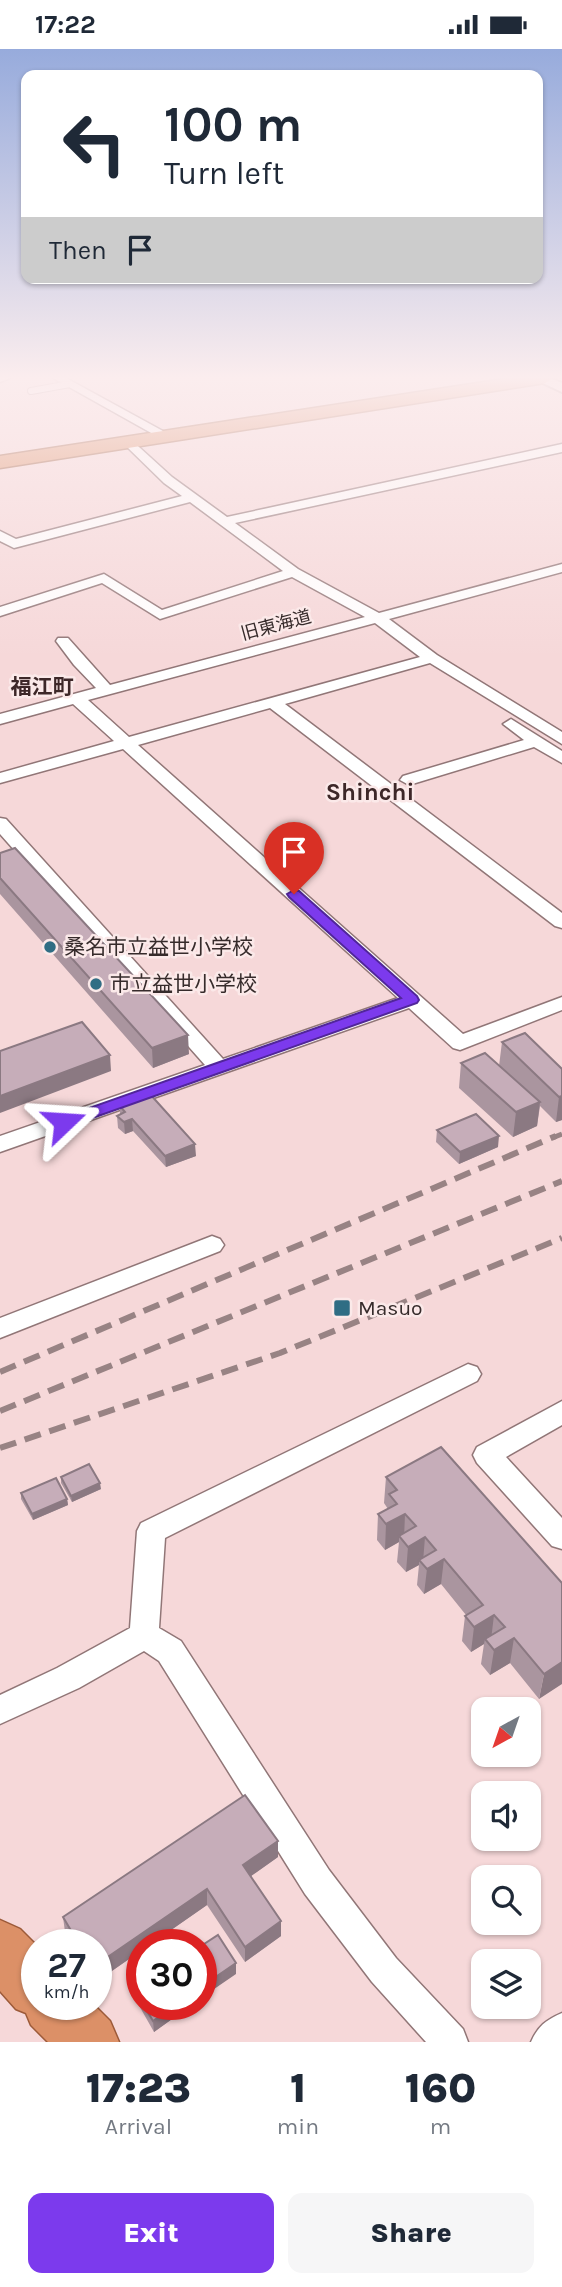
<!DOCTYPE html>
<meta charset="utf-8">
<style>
:root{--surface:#fff;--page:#f6f6f7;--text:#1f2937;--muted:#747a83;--accent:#7c3aed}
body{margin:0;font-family:Karla,"Noto Sans JP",sans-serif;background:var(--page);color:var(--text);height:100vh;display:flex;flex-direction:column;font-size:26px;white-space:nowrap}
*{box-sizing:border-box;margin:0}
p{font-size:23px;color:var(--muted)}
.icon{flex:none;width:38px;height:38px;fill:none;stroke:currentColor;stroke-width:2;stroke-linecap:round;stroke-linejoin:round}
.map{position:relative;height:1993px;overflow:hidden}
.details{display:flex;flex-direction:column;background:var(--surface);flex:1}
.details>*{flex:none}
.banner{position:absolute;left:21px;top:21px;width:522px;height:214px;border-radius:14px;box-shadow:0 2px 5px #0004;background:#fff;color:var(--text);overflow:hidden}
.needle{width:46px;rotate:220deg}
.fabs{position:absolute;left:471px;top:1648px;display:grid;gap:14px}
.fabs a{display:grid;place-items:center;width:70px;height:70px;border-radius:14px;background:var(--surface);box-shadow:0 2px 5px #0004;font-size:35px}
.speed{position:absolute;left:21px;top:1880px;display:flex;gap:14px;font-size:35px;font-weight:700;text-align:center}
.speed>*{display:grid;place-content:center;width:91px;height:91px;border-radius:50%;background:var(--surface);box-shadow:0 2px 5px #0004;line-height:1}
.speed small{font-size:18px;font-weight:400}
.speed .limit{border:10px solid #d22;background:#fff;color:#111}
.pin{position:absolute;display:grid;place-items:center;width:60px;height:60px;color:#fff;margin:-72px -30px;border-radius:50% 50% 50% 0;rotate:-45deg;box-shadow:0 0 7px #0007}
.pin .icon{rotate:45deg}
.me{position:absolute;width:77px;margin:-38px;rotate:70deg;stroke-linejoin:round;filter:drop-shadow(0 0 5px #0008)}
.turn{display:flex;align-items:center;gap:24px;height:147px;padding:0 28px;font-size:32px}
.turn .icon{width:91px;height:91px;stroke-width:2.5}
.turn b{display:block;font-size:49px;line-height:60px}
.then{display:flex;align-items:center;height:66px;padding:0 28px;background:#0003;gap:14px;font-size:26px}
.eta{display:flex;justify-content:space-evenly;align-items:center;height:119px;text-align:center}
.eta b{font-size:42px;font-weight:800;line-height:49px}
.button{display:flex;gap:14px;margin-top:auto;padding:14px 28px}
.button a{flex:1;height:80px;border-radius:14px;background:var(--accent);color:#fff;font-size:28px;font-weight:800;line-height:80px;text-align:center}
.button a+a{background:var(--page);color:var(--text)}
.status{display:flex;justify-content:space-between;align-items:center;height:49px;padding:0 35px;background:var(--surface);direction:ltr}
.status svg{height:19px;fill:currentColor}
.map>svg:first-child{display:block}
</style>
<div class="status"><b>17:22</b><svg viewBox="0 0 49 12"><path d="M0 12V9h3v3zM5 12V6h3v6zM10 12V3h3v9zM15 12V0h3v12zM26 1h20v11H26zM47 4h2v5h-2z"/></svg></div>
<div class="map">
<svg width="562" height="1993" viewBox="0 0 562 1993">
<rect width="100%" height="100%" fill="#f6d8d9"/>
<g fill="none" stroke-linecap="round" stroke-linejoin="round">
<defs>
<path id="service" d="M31,342L70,335"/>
<path id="minor" d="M0,329H10L0,333Z
M53,329H66L172,387L162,390Z
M128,388L172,428L227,468L562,395V403L235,474L298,520L379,564L562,515V523L389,570L437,606L562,683V695L430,614L285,655L562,864V879L555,877L270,659L138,696L463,985L562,948V961L460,1001L453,999L409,959L0,1103V1087L205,1016L0,785V769L6,770L223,1010L398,949L123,700L0,734V724L114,692L73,655L0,675V665L96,639L74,616L56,592L58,589H68L110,636L365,568L292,528L160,570L102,534L0,567V558L104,525L162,561L283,522L190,453L14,499L0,492V482L16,490L182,447L164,434L124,395V389ZM375,574L420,608L129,688L88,651Z
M511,670L562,702V714L534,698L409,736L400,731L403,727L524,691L503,675Z
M212,1187L220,1190L224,1196L220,1202L0,1289V1269Z
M468,1315L477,1318L481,1325L477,1332L165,1489L159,1579L181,1592L329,1821L396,1909L463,1980L468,1993H426L372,1933L305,1845L159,1612L144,1602L79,1639L0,1675V1646L57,1619L130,1579L137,1482L141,1474Z
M562,1352V1376L506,1408L562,1469V1500L552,1497L477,1414L473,1406L477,1398Z
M562,1964V1993H531C538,1977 546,1971 562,1964Z"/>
<path id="tertiary" d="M532,329H550L562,334V343Z"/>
<path id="trunk" d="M510,329H554L545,334L0,419V407Z
M0,1871L20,1880L37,1897V1955H93L110,1972L119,1993H48L31,1976L26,1964L16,1960L0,1942Z"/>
</defs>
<!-- service casing -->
<use href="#service" stroke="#917677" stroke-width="8"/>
<!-- minor casing -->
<use href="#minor" stroke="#917677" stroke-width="3"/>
<!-- tertiary casing -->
<use href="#tertiary" stroke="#917677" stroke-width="4"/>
<!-- trunk casing -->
<use href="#trunk" stroke="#9c5a39" stroke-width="3"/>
<!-- service -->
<use href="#service" stroke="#fff" stroke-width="6"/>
<!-- minor -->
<use href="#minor" fill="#fff" fill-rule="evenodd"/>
<!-- tertiary -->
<use href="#tertiary" fill="#fff" fill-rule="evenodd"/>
<!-- trunk -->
<use href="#trunk" fill="#dc9067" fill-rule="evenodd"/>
<!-- rail-far1 -->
<path stroke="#988384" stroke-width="5" stroke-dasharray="13 7" stroke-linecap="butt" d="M552,1089L562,1085"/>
<!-- rail -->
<path stroke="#988384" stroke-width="6" stroke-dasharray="17 9" stroke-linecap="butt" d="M0,1323L556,1087
M0,1362L562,1132
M0,1399L280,1304L562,1189"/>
</g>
<!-- wall -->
<path fill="#aa959f" d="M0,804L189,1005L153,1019L0,845Z
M502,993L562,1020V1071L556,1073L540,1057L537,1077L513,1088L459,1039L461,1014L499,1017Z
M120,1057L196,1107L166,1118L133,1082L125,1085L118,1079L117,1067L120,1065Z
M437,1081L498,1098L459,1115L436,1093Z
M61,1428L101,1440L72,1453L61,1434Z
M386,1428L562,1534L539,1650L510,1614L490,1626L481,1615L484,1595L471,1603L462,1592L465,1567L466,1566L441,1535L424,1545L417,1536L419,1516L406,1523L397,1513L399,1493L385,1501L377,1491L378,1465L388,1460L384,1454Z
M21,1444L67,1450L68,1456L33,1471L21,1450Z
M278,1808L251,1827L281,1887L245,1913L207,1856L151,1895H142V1901L96,1933V1895H73L65,1883L63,1868Z
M142,1938V1955H193L154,1983L137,1953L135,1942Z"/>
<!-- shaded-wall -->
<path fill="#8b7982" d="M188,986L189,1005L153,1019L152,999Z
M110,1006L111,1022L0,1064V1047Z
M562,1047V1071L556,1073L559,1048Z
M540,1053L537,1077L513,1088L516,1063Z
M132,1070L133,1082L125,1085L124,1073Z
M499,1087L498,1098L459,1115L460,1103Z
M195,1095L196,1107L166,1118L165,1107Z
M100,1434L101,1440L72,1453L71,1447Z
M67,1450L68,1456L33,1471L32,1465Z
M405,1465L404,1490L399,1487V1493L385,1501L386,1475Z
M425,1488L423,1513L419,1511V1516L406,1523L408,1498Z
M444,1510L441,1535L424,1545L427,1520Z
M494,1566L491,1591L485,1590L484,1595L471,1603L474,1578Z
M514,1589L510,1614L490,1626L494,1601Z
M562,1613V1635L539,1650L544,1625Z
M278,1792V1808L244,1832L243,1816Z
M207,1840V1856L151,1895H142V1901L96,1933V1916Z
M281,1872V1887L245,1913V1898Z
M236,1914V1925L201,1949V1938Z
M177,1955H193L154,1983L153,1972Z"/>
<!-- building -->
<path fill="#c6adb9" stroke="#8b7982" stroke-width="2" d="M15,799L188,986L152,999L0,829V804Z
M82,973L110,1006L0,1047V1002Z
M525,984L562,1020V1047L559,1048L502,993Z
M485,1004L540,1053L516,1063L461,1014Z
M149,1044L195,1095L165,1107L132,1070L124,1073L117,1067L125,1063L120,1057Z
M476,1065L499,1087L460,1103L437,1081Z
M441,1398L562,1534V1613L544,1625L514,1589L494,1601L485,1590L505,1578L494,1566L474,1578L465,1567L483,1556L444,1510L427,1520L419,1511L436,1501L425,1488L408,1498L399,1487L416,1477L405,1465L386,1475L378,1465L397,1455L389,1445L397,1441L386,1428Z
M89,1415L100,1434L71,1447L61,1428Z
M56,1429L67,1450L32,1465L21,1444Z
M245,1746L278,1792L243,1816L281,1872L245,1898L207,1840L96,1916V1895H79L63,1868Z
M218,1886L236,1914L201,1938V1897Z
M142,1938V1953L135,1942Z
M143,1955H177L153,1972Z"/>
<!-- sky -->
<linearGradient id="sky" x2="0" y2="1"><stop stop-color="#97abdc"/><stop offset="0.54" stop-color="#fbedee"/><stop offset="1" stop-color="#fbedee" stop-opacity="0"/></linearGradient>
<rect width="562" height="608" fill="url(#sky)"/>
<!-- route -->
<path fill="#7c3aed" stroke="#51269a" stroke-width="2" d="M294,841L299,842L417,947L419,951L417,954L70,1077H58L55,1073L58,1070L401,949L289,848L287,845Z"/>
<!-- markers -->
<g fill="#306d84" stroke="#fbe9e9" stroke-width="2.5">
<circle cx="50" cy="898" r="7"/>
<circle cx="96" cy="935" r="7"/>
<rect x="333" y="1250" width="18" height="18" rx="3.5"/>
</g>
<g text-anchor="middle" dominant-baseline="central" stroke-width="5" stroke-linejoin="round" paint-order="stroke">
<!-- far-street labels -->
<g font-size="18" fill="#362b2b" stroke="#fbe9e9">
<text transform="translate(276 576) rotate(-15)">旧東海道</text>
</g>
<!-- far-quarter labels -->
<g font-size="21" font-weight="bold" fill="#3d2728" stroke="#fbe9e9">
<text x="42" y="638">福江町</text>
</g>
<!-- poi labels -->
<g font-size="21" fill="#362b2b" stroke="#fbe9e9" text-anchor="start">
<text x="64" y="898">桑名市立益世小学校</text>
<text x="110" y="935">市立益世小学校</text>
<text x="358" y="1259">Masuo</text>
</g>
<!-- quarter labels -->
<g font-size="24" font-weight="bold" fill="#3d2728" stroke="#fbe9e9">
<text x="370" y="743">Shinchi</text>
</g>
</g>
</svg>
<div class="fabs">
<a><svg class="needle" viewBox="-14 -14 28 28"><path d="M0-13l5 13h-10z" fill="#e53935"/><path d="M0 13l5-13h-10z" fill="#747a83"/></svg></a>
<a><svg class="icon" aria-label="sound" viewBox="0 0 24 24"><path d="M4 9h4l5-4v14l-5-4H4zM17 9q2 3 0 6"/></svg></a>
<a><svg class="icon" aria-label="search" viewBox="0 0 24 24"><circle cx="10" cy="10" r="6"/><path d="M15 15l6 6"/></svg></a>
<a><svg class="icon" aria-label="layers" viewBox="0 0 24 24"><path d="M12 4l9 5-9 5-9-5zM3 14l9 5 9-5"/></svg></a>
</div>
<div class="speed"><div>27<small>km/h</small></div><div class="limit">30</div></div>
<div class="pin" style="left:294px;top:845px;background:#d93025"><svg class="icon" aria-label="arrive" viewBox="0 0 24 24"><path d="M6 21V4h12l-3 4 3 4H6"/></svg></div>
<svg class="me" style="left:64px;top:1073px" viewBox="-20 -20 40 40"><path d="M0-17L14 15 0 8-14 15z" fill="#7c3aed" stroke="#fff" stroke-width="4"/></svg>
<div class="banner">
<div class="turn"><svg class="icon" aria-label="left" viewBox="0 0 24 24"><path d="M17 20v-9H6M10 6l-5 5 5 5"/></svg><div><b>100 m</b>Turn left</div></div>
<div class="then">Then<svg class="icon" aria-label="arrive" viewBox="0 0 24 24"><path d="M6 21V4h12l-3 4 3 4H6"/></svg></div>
</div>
</div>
<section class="details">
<div class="eta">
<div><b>17:23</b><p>Arrival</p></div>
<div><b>1</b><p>min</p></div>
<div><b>160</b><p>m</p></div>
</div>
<div class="button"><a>Exit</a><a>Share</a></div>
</section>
